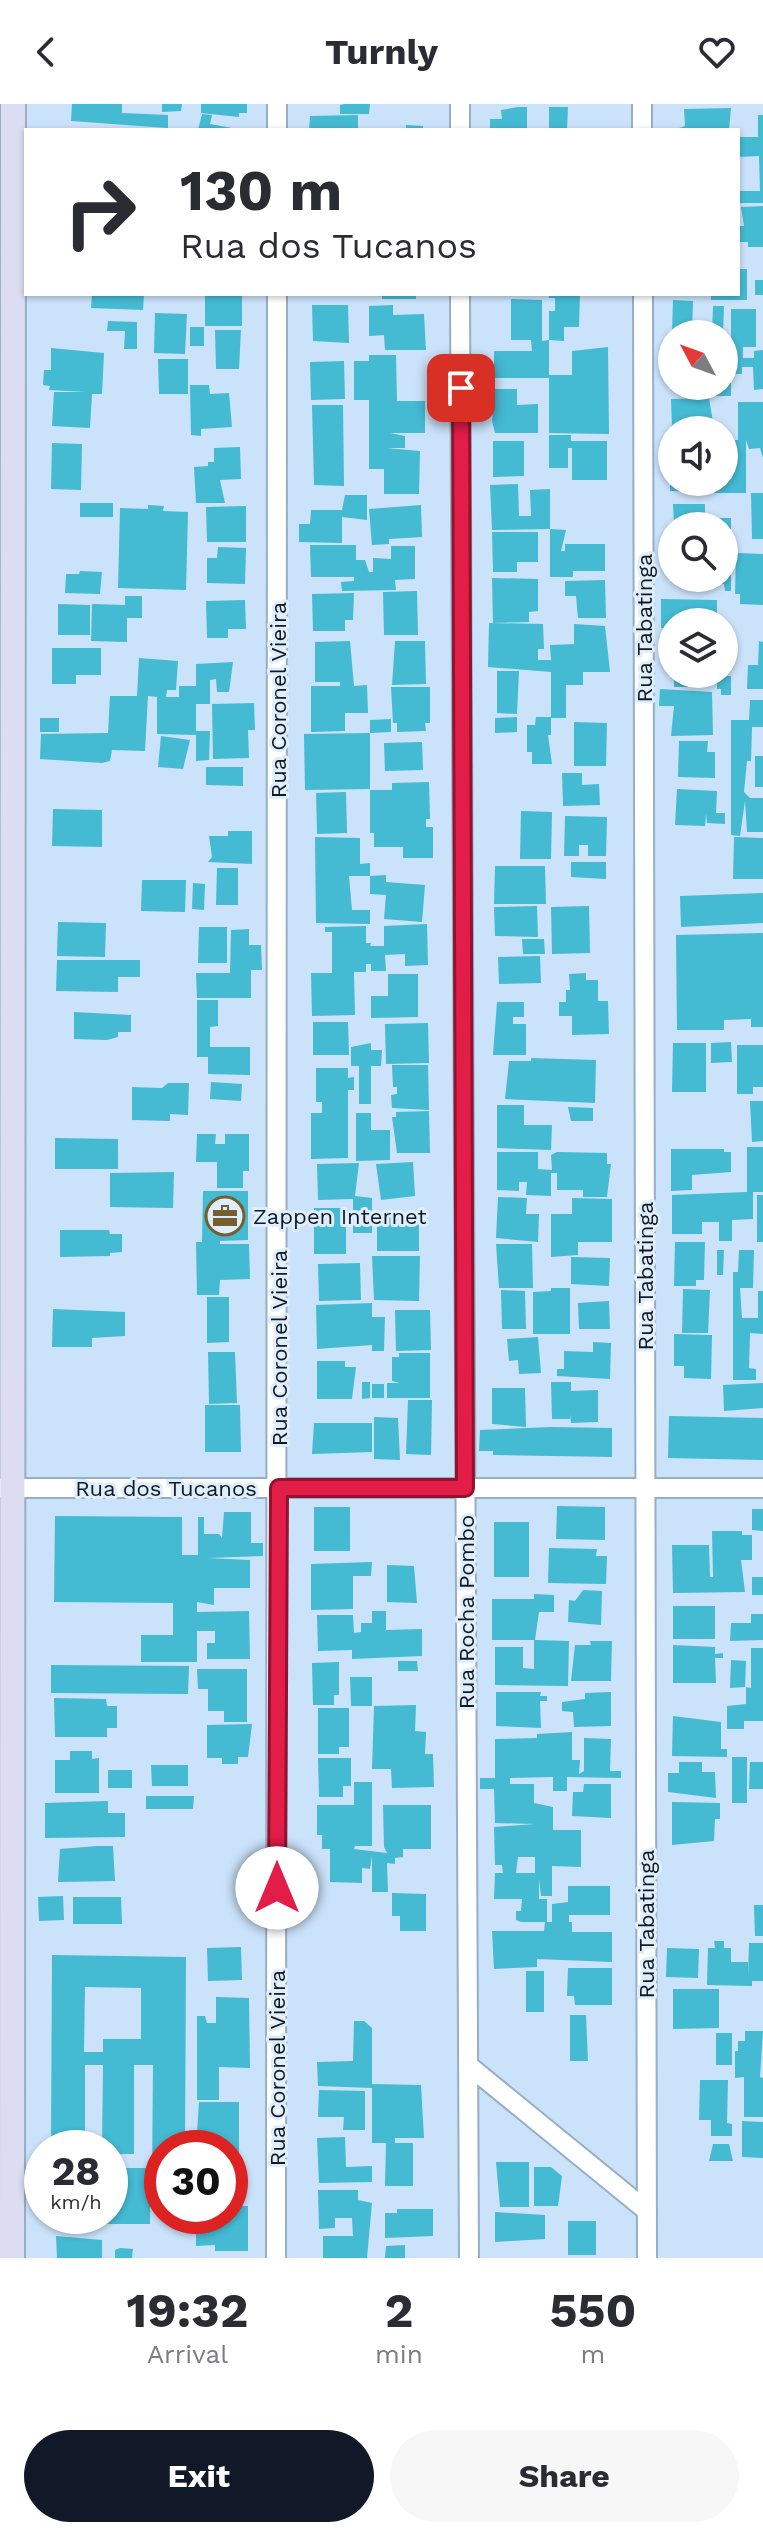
<!DOCTYPE html>
<style>
:root{--surface:#fff;--page:#f7f7f7;--text:#2b2b33;--muted:#7c7c81;--accent:#111827}
body{margin:0;font-family:"Work Sans",sans-serif;background:var(--page);color:var(--text);height:100vh;display:flex;flex-direction:column;font-size:30px;white-space:nowrap}
*{box-sizing:border-box;margin:0}
p{font-size:26px;color:var(--muted)}
.icon{flex:none;width:44px;height:44px;fill:none;stroke:currentColor;stroke-width:2;stroke-linecap:round;stroke-linejoin:round}
.map{position:relative;height:2154px;overflow:hidden}
.panel{display:flex;flex-direction:column;background:var(--surface);flex:1}
.panel>*{flex:none}
.banner{position:absolute;left:24px;top:24px;width:716px;height:168px;border-radius:0px;box-shadow:0 2px 6px #0004;background:#fff;color:var(--text);overflow:hidden}
.needle{width:52px;rotate:311deg}
.buttons{position:absolute;left:658px;top:216px;display:grid;gap:16px}
.buttons a{display:grid;place-items:center;width:80px;height:80px;border-radius:50%;background:var(--surface);box-shadow:0 2px 6px #0004;font-size:40px}
.speed{position:absolute;left:24px;top:2026px;display:flex;gap:16px;font-size:40px;font-weight:700;text-align:center}
.speed>*{display:grid;place-content:center;width:104px;height:104px;border-radius:50%;background:var(--surface);box-shadow:0 2px 6px #0004;line-height:1}
.speed small{font-size:20px;font-weight:400}
.speed .limit{border:12px solid #d22;background:#fff;color:#111}
.pin{position:absolute;display:grid;place-items:center;width:68px;height:68px;color:#fff;margin:-34px;border-radius:16px;box-shadow:0 4px 12px #0006}
.me{position:absolute;width:88px;margin:-44px;rotate:0deg;stroke-linejoin:round;filter:drop-shadow(0 0 6px #0008)}
.turn{display:flex;align-items:center;gap:28px;height:168px;padding:0 24px;font-size:36px}
.turn .icon{width:104px;height:104px;stroke-width:2.5}
.turn b{display:block;font-size:56px;line-height:68px}
.eta{display:flex;justify-content:space-evenly;align-items:center;height:136px;text-align:center}
.eta b{font-size:48px;font-weight:700;line-height:56px}
.cta{display:flex;gap:16px;margin-top:auto;padding:16px 24px}
.cta a{flex:1;height:92px;border-radius:48px;background:var(--accent);color:#fff;font-size:32px;font-weight:700;line-height:92px;text-align:center}
.cta a+a{background:var(--page);color:var(--text)}
header{display:flex;justify-content:space-between;align-items:center;height:104px;padding:0 24px;background:var(--surface);font-size:36px;font-weight:700}
.map>svg:first-child{display:block}
</style>
<header><svg class="icon" aria-label="back" viewBox="0 0 24 24"><path d="M15 5l-7 7 7 7"/></svg>Turnly<svg class="icon" aria-label="heart" viewBox="0 0 24 24"><path d="M12 20l-8-8c-3-5 5-10 8-4 3-6 11-1 8 4z"/></svg></header>
<div class="map">
<svg width="763" height="2154" viewBox="0 0 763 2154">
<rect width="100%" height="100%" fill="#cae2fa"/>
<!-- building -->
<path fill="#45bad3" fill-rule="evenodd" d="M72,0H122V9L168,11V24L71,17Z
M162,0H182L181,7L162,8Z
M201,0H247V9H239V13L201,9Z
M345,0H370L369,10H340V1Z
M518,3H527V26H490V15H502L501,6Z
M549,3H568L567,26H549Z
M731,4L729,26H673L685,22L684,5Z
M202,10L212,11L210,20L243,26H198Z
M358,11V26H309L310,12Z
M758,11H763V99H738V87H760L759,52L738,53V33H758Z
M406,21L423,22V26H406Z
M763,102V143H748V138H738V122H744L741,103Z
M738,165H747V196H711V190H738Z
M755,176H763V191H755Z
M92,190H144L143,206L91,204Z
M205,190H242V222H205Z
M382,190H416V195H382Z
M549,190H580L579,223H564V237L549,236V207H555V194H549Z
M511,195L542,196V237L549,236V271H572V247L608,243L609,330L549,329V274H494V247H532L531,236H511Z
M673,196L693,197L692,230H672Z
M312,201H348L349,239L313,237Z
M393,201V211L424,210L426,246H385L384,231L369,232V202Z
M713,202H724L723,230H712Z
M731,205H756V243H743V254H754V247L763,246V285L754,286L753,263H742V270H731V292H697V282H724V244H731Z
M155,209L187,210L185,250L154,249Z
M108,217L137,218V245H124L125,227H107Z
M190,223H204V242H190Z
M215,226H241L239,265H216Z
M51,244L104,249L102,290H92L90,324L52,322L54,288H86L49,286L50,282L43,281L44,266H51Z
M369,251H396L397,297H425V329H390L405,332V344H386L420,347L419,390H384V365H369V296H354V257H369Z
M158,255H188V290H159Z
M344,257L345,295L311,296L310,258Z
M190,281H209L210,290L229,289L232,323L201,325V332L191,331Z
M495,285H517V301L538,300V329H495L492,317Z
M709,294L714,324L672,326L671,295Z
M738,298H763V354L760,344L749,345L746,336V389H710V378H724V344H729L730,379L731,336H738Z
M312,301H343L344,382L314,381Z
M549,331H571V337H607V376H572V344H568V364H549Z
M493,337H524V372L493,373Z
M52,339L82,340L81,386L51,385Z
M240,343L241,375L220,376L225,399H196L194,363L208,362V358H214V344Z
M670,378H704V388L670,387Z
M518,380L519,412H531L530,386L550,385V425L492,426L490,381Z
M751,389H763V435H752Z
M345,391H367V416L342,413V439L299,438V420H310L311,406H342Z
M80,399H113V413H80Z
M673,400H705V422H674Z
M148,401L164,402L163,407L188,408L186,486L118,484L120,404L148,405Z
M421,401L422,433L389,435V440L372,441L369,405Z
M246,402V438H207L206,403Z
M714,414H731V487H725L724,480H701V474H724V422H714Z
M550,425L566,426L561,447H565V440H605V467H573V473H550Z
M492,428H538V458H517V468H493Z
M310,441H356V456H365L369,468H373V454L391,455V442H415V475L395,476L396,486L342,487L341,478L354,477V473H311Z
M218,443L246,444L245,480L207,479V454H217Z
M736,449L763,450V501L740,500V490H735Z
M80,467L102,468L100,490L65,489L66,470H79Z
M492,474L538,475V507L529,508V518L493,519Z
M605,476L606,514H578L576,492H565V477Z
M417,487L418,531H384L383,488Z
M354,489L353,516H345V527H313L312,490Z
M125,492H142V514H127V538L91,537L92,500L125,501Z
M661,495L717,496V510H712L711,515H723V518H707L705,515V518H672V524H661Z
M245,496L246,525H228V534H207L206,497Z
M58,500L90,501V531H58Z
M489,519L543,520L544,545H538V556H551L550,541L574,540V520L605,522L610,568H583V581H566V614H551V631H548L552,660H532V648H527V621H535L536,613H551V568L488,563Z
M724,526H731V537H724Z
M350,537L354,582L367,581L368,609H345V627L311,628V582H340V578H315V538Z
M395,537H425L426,580L392,581Z
M759,537L763,538V585H747L748,561H758Z
M52,544H101V571H76V580H52Z
M139,554L178,557L176,586H167L166,593H179V582H196V560L233,558L229,588H217L216,575L210,576V600H196V627H210L209,656L196,657V631L157,630V593L148,592L145,647L112,646L110,657L102,659L40,655L41,630L108,629L110,592H137Z
M497,567H519L517,610L497,609Z
M674,570H700V583H674Z
M717,572H731V591H721V585H717Z
M391,583H430V619H425L426,627L397,628V619H393Z
M660,585L712,588L713,631L671,632L674,602H659Z
M750,596H763V623H752L751,657H747L744,688L750,694H763V728H747L745,697L740,732L731,731V616H749Z
M254,599L255,626H248L249,654L213,655L212,600Z
M517,613V628L495,629V614Z
M40,614H59V628H40Z
M391,615V628L370,629V616Z
M574,618L607,619L606,662H574Z
M370,629V685L305,686L304,630Z
M161,632L190,636L183,665L158,663Z
M679,637H708L707,648H715V674L678,673Z
M422,638L423,666L385,667L384,639Z
M755,652H763V683H755Z
M206,663H243V682L206,681Z
M562,669H582V681L599,680L600,701L563,702Z
M429,678L430,715H426V723H433V754H403V743H374V729H370V686H392V679Z
M677,685L717,687L716,709H725V720L707,719L706,710L705,722L675,721Z
M346,688L347,729L317,730L316,689Z
M53,705L102,706V743L52,742Z
M521,707L552,708L551,755H520Z
M565,712L607,713L606,752H588V741H579V752H564Z
M228,727H252V760L208,758L212,753L209,732H228Z
M315,733L360,734V760L370,759V772H349L352,806H370V820L316,819Z
M734,733L763,734V775H733Z
M571,758H606V775L571,773Z
M495,762H545L546,800H494Z
M217,764H238V801H216Z
M386,771V778L425,781L422,818L384,815L386,791L370,790V772Z
M142,776H186L185,808L141,807Z
M193,779L205,780L204,806L192,805Z
M763,789V819L681,823L680,792Z
M537,802L538,833L495,832L494,803Z
M589,802L590,849L552,850L551,803Z
M58,818L106,819L105,853L57,852Z
M427,820L428,861L405,862V850L385,851L386,867H371V860H366V868H354L355,911L312,912L311,869H332V828H325V823L366,822V839H371L370,842H384V822Z
M199,823H227V859H198Z
M249,825V841H261L262,866H251V894H197L196,869H230L231,826Z
M763,829V923H751V915L724,916V926H677L676,831Z
M522,835H544L545,850H523Z
M540,852L541,879L499,880L498,853Z
M57,856H140V873H118V888L56,887Z
M586,869V876H598V897H608L609,930L572,931V912H559V898H566V886H570L569,870Z
M388,870H418V913L371,914V892H388Z
M197,896H218V922L210,923V943H250V971L208,970V953H197Z
M497,898H524V913H513V920H526V951H493Z
M74,908L131,911V928H118V933L107,936L74,935Z
M313,918H348L349,951H313Z
M428,919L429,959L386,960L385,920Z
M731,938L732,958L711,959V939Z
M371,939V946H382L381,962H371V1000H359V962H351V943Z
M673,939H706V988H672Z
M737,941H763V983H753V990H737Z
M531,954L596,956L595,999L505,995L509,957H531Z
M392,961H428L429,1006L392,1004L391,991L397,990V983H393Z
M316,964H348V974L354,973V986H348V1054L311,1055V1009H322V998H316Z
M211,978L242,980L241,997L210,995Z
M168,979H189L188,1011L170,1010V1017L132,1016V983L162,984Z
M750,997H763V1037L752,1038Z
M497,1001H524V1021H552L551,1046L497,1044Z
M568,1003L593,1004V1017H571Z
M429,1007L430,1049H397L392,1013H396V1008Z
M356,1009H371V1026H390V1056L356,1057Z
M197,1030H216L215,1040H225V1030H249V1067H243V1084H217V1058H196Z
M55,1034L118,1035V1065H55Z
M747,1043H763V1088H753V1115L732,1116V1137H719V1118H702V1130H672V1091L747,1088Z
M671,1045H724V1048H731V1068L692,1071V1086L671,1087Z
M497,1048H538V1065L552,1066L551,1051L557,1048L607,1049V1060H611L607,1093H583V1086H557V1069H551V1092L526,1091L527,1078H519V1087L497,1086Z
M413,1058L415,1092L381,1096L376,1060Z
M359,1059L355,1092L372,1094V1129H353V1095L318,1096L317,1060Z
M174,1068L173,1104L110,1103V1069Z
M203,1087H248V1136L220,1137V1140H249L250,1175L220,1176L219,1191H197L196,1138H202Z
M757,1091H763V1138H757Z
M498,1093L527,1094L526,1110H539L538,1138L496,1134Z
M572,1094L612,1095V1138H578V1151L551,1153V1110H572Z
M314,1104H346V1150H314Z
M419,1112V1147H377V1113Z
M60,1126H109L110,1130H122V1148L110,1149V1152L60,1153Z
M675,1138H705L704,1176H696V1182H674Z
M496,1140H532L533,1184H499Z
M717,1146H724L723,1171H717Z
M739,1146H754L753,1184H740L742,1214H758V1187H763V1230L750,1229L749,1264L756,1265V1276H733V1168H738Z
M372,1152H420L419,1197L374,1196Z
M571,1153L610,1154L609,1182L571,1180Z
M360,1159L361,1196L319,1197L318,1160Z
M551,1184H570V1230H533V1188L551,1187Z
M683,1185L710,1186L708,1229H682Z
M501,1186L525,1187L526,1225H502Z
M207,1193H229V1238L207,1239Z
M609,1197L610,1225H579L578,1199Z
M372,1199V1213H385L384,1247H372V1241L317,1245L316,1201Z
M53,1205L125,1208V1232L92,1234V1243H52Z
M395,1206H430L431,1246L396,1247Z
M674,1230L712,1231L711,1275L684,1274V1262H674Z
M538,1233L541,1269L519,1270L518,1256L509,1257L507,1235Z
M593,1238L611,1239L610,1275L557,1272V1265H564V1247L593,1248Z
M208,1248H235L237,1299L209,1300Z
M399,1249H430V1294H387V1279H400L392,1277V1253H399Z
M317,1257H345V1263H356L352,1295H317Z
M362,1278H370V1294L362,1295Z
M551,1278H571V1287L598,1286V1318L571,1319L570,1310V1315H552Z
M763,1279V1304L724,1307L723,1281Z
M372,1280H384V1294H372Z
M492,1284H525L526,1323L492,1320Z
M408,1296H432L431,1351L406,1350Z
M205,1301H240L241,1348H205Z
M669,1312L763,1314V1356L668,1354Z
M374,1313L398,1314L400,1356L374,1355Z
M314,1319H372V1348L312,1350Z
M552,1323L612,1324V1353L493,1351V1347H479L480,1326Z
M557,1402L605,1403V1436L556,1435Z
M314,1403H350V1447H314Z
M752,1405H763V1427L752,1426Z
M224,1408H251V1439H263V1452L208,1454L250,1456V1484H214V1501L197,1498V1508L249,1507L250,1555H207V1539H215V1527H197V1558H141V1531H173V1499L54,1498L55,1412L182,1413V1451H198V1413H204V1430H219L222,1434Z
M494,1418H529V1473H494Z
M712,1427H742V1431H752V1456H741L745,1488L673,1489L672,1441H709L710,1473H713Z
M549,1444L597,1445L596,1452H607L606,1480L548,1479Z
M372,1458L371,1472H353V1505L311,1506V1460Z
M387,1461L414,1462L417,1499L387,1498Z
M752,1473H763V1491H752Z
M583,1486L602,1487L601,1521L568,1518L569,1496L575,1497Z
M534,1490L554,1491V1508H539L535,1536L569,1537L568,1582L495,1581V1543H523V1564L534,1565V1536H492V1495H534Z
M673,1502H715V1535H673Z
M372,1507H386V1526L422,1525V1552L352,1555V1546L318,1547L317,1511H353L354,1529L361,1528V1519H372Z
M751,1510H763V1536L730,1537L731,1519H751Z
M590,1537H612L611,1577H571L575,1541H591Z
M673,1541L715,1543V1550L723,1549V1554H715L716,1579H673Z
M751,1544H763V1617H744V1625H727V1602L746,1600V1583L751,1584Z
M731,1556L746,1557L745,1583L730,1584Z
M398,1557H417L418,1567H398Z
M339,1558V1591H334V1601H313L312,1559Z
M51,1561L189,1562L188,1590L51,1589Z
M197,1565H247V1618H224V1607H208V1585H198Z
M350,1573H372V1602H351Z
M496,1588H541L540,1592H547V1597H540L541,1624L496,1622Z
M611,1588V1622L574,1623L573,1608L562,1607V1598L585,1595V1589Z
M54,1594L106,1595L107,1602H117V1624H107V1633H55Z
M416,1601L415,1627L426,1628L425,1650H433L434,1683L392,1684L391,1665H372L374,1602Z
M318,1604H349V1643H339V1650H318Z
M673,1612L721,1618V1645H727V1653L672,1652Z
M252,1620L248,1653H238V1660H222V1654H207V1621Z
M572,1628V1656H580L579,1670L584,1667V1634L611,1635L610,1667H621V1674L567,1673V1687H553V1673L510,1674V1680H534V1699L553,1703V1726H581V1763L552,1762V1792H541L539,1775V1795H547V1818H521L516,1816V1807H521L522,1795H494L495,1769H503L502,1761H495L494,1723L535,1720L495,1719L494,1685H480V1674H495V1635L537,1634V1630ZM518,1753H535V1769H516Z
M70,1647H92V1655L99,1654V1689H55V1656H70Z
M732,1653H747V1699H732Z
M318,1654H351V1682H343V1693H319Z
M679,1658H702V1668H715L716,1694L668,1688V1669H679Z
M750,1658H763V1685H749Z
M151,1661H188V1682H152Z
M108,1666H132V1684H108Z
M354,1678H372V1742H355L354,1745L387,1749L384,1743L383,1701H431V1745H403V1753L395,1754V1760L387,1759L388,1788H372V1752L370,1765L362,1764V1779L330,1778V1745H322V1731H317V1701H354Z
M584,1680H611V1714L572,1712L573,1688H583Z
M146,1692H194L193,1705H146Z
M108,1697V1709H125V1733L45,1734V1699Z
M672,1698L720,1699V1715H715L714,1737L672,1741Z
M97,1742H113L115,1777L58,1778L60,1745Z
M568,1782H610V1811H569V1818H572V1828H612V1858L537,1855V1863L494,1865L492,1827H544L545,1818H552V1800L568,1798Z
M392,1789L426,1790V1827H400V1812H392Z
M63,1792L64,1816L39,1817L38,1793Z
M73,1793H121L122,1820H73Z
M754,1801H763V1832H755Z
M714,1837H724V1844H731V1858H748V1872L749,1839H763V1877H752V1882L707,1881L708,1844H715Z
M241,1843L242,1876L208,1877L207,1844Z
M667,1844L699,1845L698,1874L666,1873Z
M52,1851L186,1853L185,2044H162V2075H152L153,1961H134V2050H110V2044H102L103,1961H85V2044H51ZM85,1883L141,1884V1935H103V1948H84Z
M568,1864H612V1901H575L574,1892H567Z
M526,1867H544V1908H526Z
M673,1885H719V1924L673,1925Z
M216,1893L249,1894L250,1964L219,1963V1996H197V1912H205L207,1919H216Z
M570,1911H586L588,1957H570Z
M354,1917H364L372,1924V1980L421,1981L424,2034H395V2039H413V2082H385L386,2039H372V1984L318,1982L317,1958L353,1957Z
M745,1927H763L760,1973L763,1974V2013H744V1973L735,1974V1947H738V1937H745Z
M716,1929H732V1961H716Z
M700,1976H728L727,2019L732,2020V2032H711V2016H699Z
M319,1986L365,1987V2026H343L344,2013H318Z
M199,1998H239V2048H230V2044H196Z
M742,2017L763,2018V2054L742,2053Z
M345,2033L346,2063L372,2062V2078L319,2079L317,2034Z
M713,2040H729L733,2057H709Z
M496,2058H529V2103H500Z
M534,2063H551L562,2072L558,2102H534Z
M110,2064H150V2120H57V2112H110Z
M230,2075H243V2096H230Z
M318,2086H358V2096L372,2099L367,2154H323V2132H353L352,2114H335V2124L319,2125Z
M230,2102H248V2147H215V2141L196,2142V2112H230Z
M397,2105H433V2132L385,2134V2109H397Z
M495,2108L545,2111V2135L495,2138Z
M568,2117H596V2151H568Z
M56,2132L102,2136V2154H57Z
M405,2141V2154H385L386,2142Z
M120,2144L133,2145L132,2154H115V2146Z"/>
<g fill="none" stroke-linecap="round" stroke-linejoin="round">
<defs>
<path id="street" d="M277,0V26
M460,0V26
M642,0V26
M460,190L469,2154
M643,190L647,2154
M0,1384H763
M468,1961L647,2107
M276,2154L277,190"/>
<path id="secondary" d="M12,2154L13,0"/>
</defs>
<!-- street casing -->
<use href="#street" stroke="#97aec4" stroke-width="22"/>
<!-- secondary casing -->
<use href="#secondary" stroke="#97aec4" stroke-width="28"/>
<!-- street -->
<use href="#street" stroke="#fff" stroke-width="18"/>
<!-- secondary -->
<use href="#secondary" stroke="#dcddf2" stroke-width="24"/>
</g>
<g fill="none" stroke-linecap="round" stroke-linejoin="round">
<defs>
<path id="route" d="M277,1784L279,1384H465L461,284"/>
</defs>
<!-- route casing -->
<use href="#route" stroke="#92132f" stroke-width="20"/>
<!-- route -->
<use href="#route" stroke="#e11d48" stroke-width="14"/>
</g>
<!-- icons -->
<defs>
<symbol id="office-ring" viewBox="-11 -11 22 22"><circle r="9.5" fill="#dfeefc" stroke="#765e2e" stroke-width="1.5"/><path d="M-6-3h4V-5.5h4V-3h4V5H-6ZM-1-4.5V-3h2v-1.5ZM-6 0V1H6V0Z" fill="#765e2e"/></symbol>
</defs>
<g fill-rule="evenodd">
<use href="#office-ring" x="203" y="1090" width="44" height="44"/>
</g>
<g text-anchor="middle" dominant-baseline="central" stroke-width="6" stroke-linejoin="round" paint-order="stroke">
<!-- street labels -->
<g font-size="22" fill="#111a22" stroke="#dfeefc">
<text transform="translate(644 524) rotate(-90)">Rua Tabatinga</text>
<text transform="translate(278 596) rotate(-90)">Rua Coronel Vieira</text>
<text transform="translate(645 1172) rotate(-90)">Rua Tabatinga</text>
<text transform="translate(279 1244) rotate(-90)">Rua Coronel Vieira</text>
<text x="166" y="1384">Rua dos Tucanos</text>
<text transform="translate(466 1508) rotate(-90)">Rua Rocha Pombo</text>
<text transform="translate(646 1820) rotate(-90)">Rua Tabatinga</text>
<text transform="translate(277 1964) rotate(-90)">Rua Coronel Vieira</text>
</g>
<!-- poi labels -->
<g font-size="22" fill="#111a22" stroke="#dfeefc" text-anchor="start">
<text x="253" y="1112">Zappen Internet</text>
</g>
</g>
</svg>
<div class="buttons">
<a><svg class="needle" viewBox="-14 -14 28 28"><path d="M0-13l5 13h-10z" fill="#e53935"/><path d="M0 13l5-13h-10z" fill="#7c7c81"/></svg></a>
<a><svg class="icon" aria-label="sound" viewBox="0 0 24 24"><path d="M4 9h4l5-4v14l-5-4H4zM17 9q2 3 0 6"/></svg></a>
<a><svg class="icon" aria-label="search" viewBox="0 0 24 24"><circle cx="10" cy="10" r="6"/><path d="M15 15l6 6"/></svg></a>
<a><svg class="icon" aria-label="layers" viewBox="0 0 24 24"><path d="M12 4l9 5-9 5-9-5zM3 14l9 5 9-5"/></svg></a>
</div>
<div class="speed"><div>28<small>km/h</small></div><div class="limit">30</div></div>
<div class="pin" style="left:461px;top:284px;background:#d93025"><svg class="icon" aria-label="arrive" viewBox="0 0 24 24"><path d="M6 21V4h12l-3 4 3 4H6"/></svg></div>
<svg class="me" style="left:277px;top:1784px" viewBox="-20 -20 40 40"><circle r="19" fill="#fff"/><path d="M0-13L10 11 0 6-10 11z" fill="#e11d48"/></svg>
<div class="banner">
<div class="turn"><svg class="icon" aria-label="right" viewBox="0 0 24 24"><path d="M7 20v-9h11M14 6l5 5-5 5"/></svg><div><b>130 m</b>Rua dos Tucanos</div></div>
</div>
</div>
<section class="panel">
<div class="eta">
<div><b>19:32</b><p>Arrival</p></div>
<div><b>2</b><p>min</p></div>
<div><b>550</b><p>m</p></div>
</div>
<div class="cta"><a>Exit</a><a>Share</a></div>
</section>
